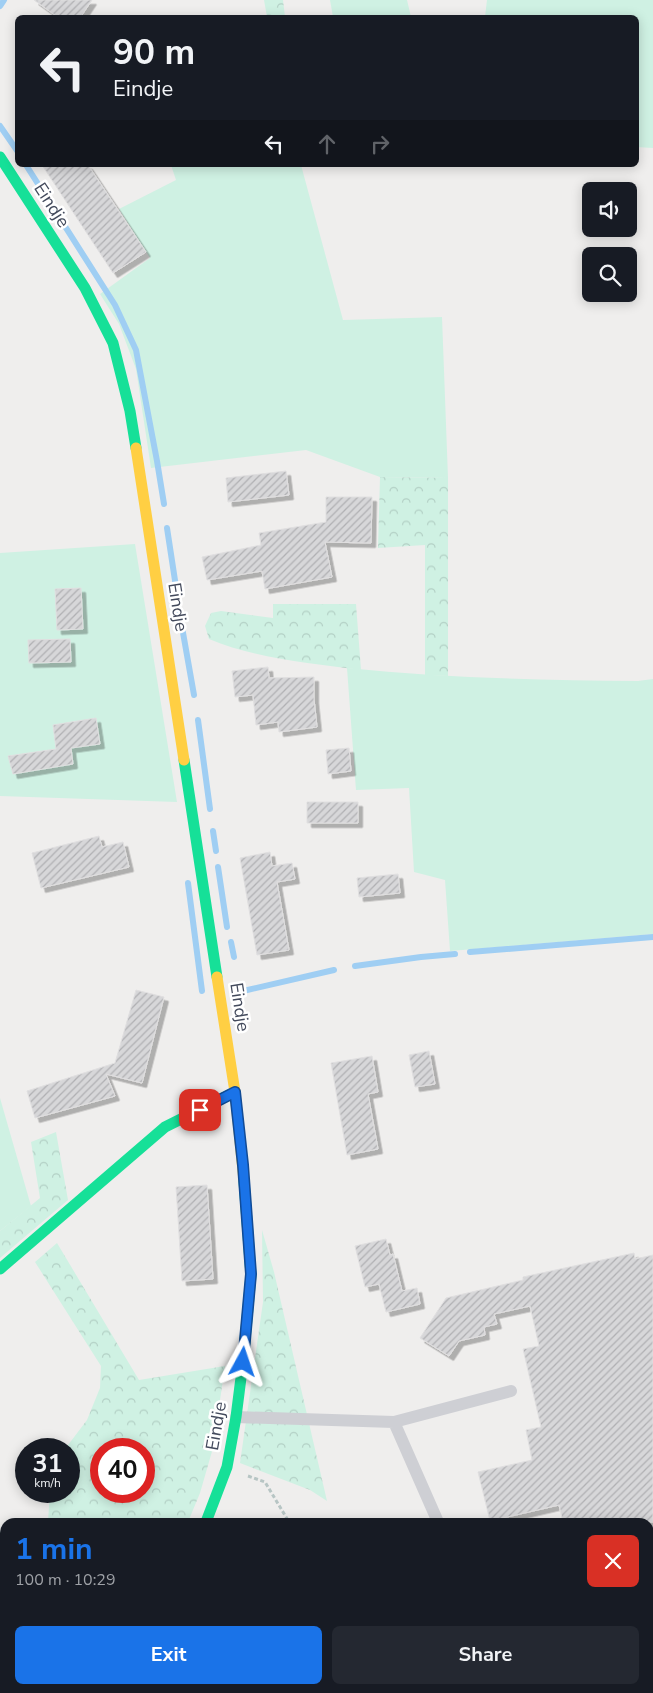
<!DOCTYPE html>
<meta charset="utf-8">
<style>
:root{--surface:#171b24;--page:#242831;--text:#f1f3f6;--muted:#9ea1a6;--accent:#1a73e8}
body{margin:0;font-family:"Nunito Sans",sans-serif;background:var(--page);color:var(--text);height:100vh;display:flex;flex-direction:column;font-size:19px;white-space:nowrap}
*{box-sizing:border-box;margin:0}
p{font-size:16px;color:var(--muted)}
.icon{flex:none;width:28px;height:28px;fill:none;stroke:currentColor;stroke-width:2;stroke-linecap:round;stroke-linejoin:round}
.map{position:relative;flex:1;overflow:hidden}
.side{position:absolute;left:0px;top:1518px;width:654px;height:176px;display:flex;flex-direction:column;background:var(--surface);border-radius:15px 15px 0 0;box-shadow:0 2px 12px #0003}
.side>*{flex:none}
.top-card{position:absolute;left:15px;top:15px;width:624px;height:152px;border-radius:8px;box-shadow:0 2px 12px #0003;background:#171b24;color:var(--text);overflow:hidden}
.tools{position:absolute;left:582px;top:182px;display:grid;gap:10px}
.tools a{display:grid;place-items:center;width:55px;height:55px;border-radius:8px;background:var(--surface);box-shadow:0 2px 12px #0003;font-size:25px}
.speed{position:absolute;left:15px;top:1438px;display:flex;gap:10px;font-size:25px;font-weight:700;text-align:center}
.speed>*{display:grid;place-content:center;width:65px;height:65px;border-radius:50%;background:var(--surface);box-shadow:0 2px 12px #0003;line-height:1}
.speed small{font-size:12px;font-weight:400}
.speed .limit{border:8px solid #d22;background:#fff;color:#111}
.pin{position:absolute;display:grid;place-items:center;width:42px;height:42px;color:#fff;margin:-21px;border-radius:10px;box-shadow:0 2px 8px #0006}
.me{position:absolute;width:55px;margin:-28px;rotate:5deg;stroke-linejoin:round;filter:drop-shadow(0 0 4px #0008)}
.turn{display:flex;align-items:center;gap:18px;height:105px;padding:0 15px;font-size:22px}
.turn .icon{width:65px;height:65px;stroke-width:2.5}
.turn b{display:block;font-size:35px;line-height:42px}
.lanes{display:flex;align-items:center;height:48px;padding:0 15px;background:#0003;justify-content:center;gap:25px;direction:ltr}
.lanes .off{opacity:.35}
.round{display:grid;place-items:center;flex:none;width:52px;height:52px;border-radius:8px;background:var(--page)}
.overview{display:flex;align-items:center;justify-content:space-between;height:85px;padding:0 15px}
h1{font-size:30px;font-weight:700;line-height:38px;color:var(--accent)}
.cta{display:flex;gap:10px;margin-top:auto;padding:10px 15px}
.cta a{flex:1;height:58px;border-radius:8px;background:var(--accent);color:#fff;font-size:20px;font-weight:700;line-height:58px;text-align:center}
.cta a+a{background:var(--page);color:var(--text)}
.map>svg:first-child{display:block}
</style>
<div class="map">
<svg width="653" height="1693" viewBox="0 0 653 1693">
<defs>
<pattern id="forest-crowns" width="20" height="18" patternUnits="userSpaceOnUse" patternTransform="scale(1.25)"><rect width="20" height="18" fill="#cff1e3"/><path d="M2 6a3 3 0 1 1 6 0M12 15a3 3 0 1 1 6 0" fill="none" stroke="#b3d0c5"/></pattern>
<pattern id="building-hatch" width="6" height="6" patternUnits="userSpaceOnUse" patternTransform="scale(1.25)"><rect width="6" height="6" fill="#d7d7d9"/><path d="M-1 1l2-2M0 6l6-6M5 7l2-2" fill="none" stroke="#b0b0b3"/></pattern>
<filter id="shadow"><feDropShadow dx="4.5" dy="4.5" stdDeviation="0" flood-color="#0004"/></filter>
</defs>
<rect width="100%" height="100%" fill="#efeeed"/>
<!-- grass -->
<path fill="#cff1e3" d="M330,0H407L411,17H333Z
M487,0H653V148L636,147V18L485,17Z
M171,165H301L343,320L442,317L448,478L380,477L306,450L151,468L136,369L119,324L100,294L150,258L119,209L176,180Z
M135,544L177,802L0,796V553Z
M347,668C444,678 541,680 638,681L653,679V934L450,951L445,880L414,872L409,788L356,790Z
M0,1098L31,1206L0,1231Z
M0,1531L5,1537V1689H15L10,1693H0Z"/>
<!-- forest -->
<path fill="url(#forest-crowns)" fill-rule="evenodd" d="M264,0H283L285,17H267Z
M380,477L448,478V676L425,675V545L378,548Z
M273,604H356L361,670C310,663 257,659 209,639L205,626L211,613L221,611L273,618Z
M56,1132L68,1200L0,1258V1231L40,1198L31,1142Z
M262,1230L274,1272L327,1501L310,1490L240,1463L263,1302Z
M57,1243L139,1380L225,1366L213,1448L200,1493L188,1522H48L50,1491H69V1449H65L87,1420L100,1388L101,1366L35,1262ZM101,1449H144V1491H101Z"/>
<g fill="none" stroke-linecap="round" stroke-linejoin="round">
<!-- stream -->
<path stroke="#9fcef3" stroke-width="6" d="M0,6L4,0
M0,126L18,152
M26,165L115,305L136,350L157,461L164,504
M167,528L176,587
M179,610L194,695
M198,720L210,809
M213,831L216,851
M218,867L227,927
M188,883L202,991
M231,942L234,957
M470,952L653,937
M355,966L421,957L455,954
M243,991L334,970"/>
</g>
<!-- building -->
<path fill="url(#building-hatch)" stroke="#e0dfe0" filter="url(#shadow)" d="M34,0H92L80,18H59Z
M42,165H88L146,252L113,273Z
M286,471L289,495L228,502L226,478Z
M326,497H372L371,543L325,542L332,577L265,589L262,571L207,580L202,557L261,545L259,533L326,522Z
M81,588L83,629L57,630L55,589Z
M70,639L71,662L29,663L28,640Z
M268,667L269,678L314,677V699L317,727L279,732L278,722L256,725L253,695L235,697L232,671Z
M96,718L100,744L71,748L73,764L13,774L8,756L56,749L53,725Z
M349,748L351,771L328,774L326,750Z
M307,802H358V823H307Z
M99,836L102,847L123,842L129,867L41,888L32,853Z
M270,852L272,866L292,863L295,879L277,882L289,950L257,955L240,858Z
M398,874L400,893L359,897L357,878Z
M136,990L164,997L142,1083L106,1074L115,1096L35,1118L27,1091L115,1063Z
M429,1051L435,1084L415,1087L409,1055Z
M372,1056L378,1092L368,1094L378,1149L347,1155L331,1063Z
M207,1185L213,1279L182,1281L176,1187Z
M386,1239L390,1255L393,1254L402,1291L417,1288L420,1304L386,1312L379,1284L365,1287L355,1246Z
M634,1253L635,1259L653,1255V1522H563L559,1505L490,1521L478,1472L532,1460L526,1430L541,1427L523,1349L539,1346L530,1306L494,1314L497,1324L484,1327L485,1335L459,1341L449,1356L420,1338L446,1298L523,1280V1277Z"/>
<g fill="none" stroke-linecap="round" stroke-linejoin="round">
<!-- path -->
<path stroke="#b7c5c4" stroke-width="3" stroke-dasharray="4 2.5" stroke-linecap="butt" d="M248,1476L265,1482L289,1522
M390,1689L393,1693"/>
<!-- lane -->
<path stroke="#cecfd4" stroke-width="12" d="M236,1417L394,1422L511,1391
M394,1422L438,1522
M512,1689L514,1693"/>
<!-- street -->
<path stroke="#cecfd4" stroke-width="25" d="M134,1693L136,1689"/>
<!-- fast -->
<path stroke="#16e098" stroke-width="11" d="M0,157L85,288L113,343L130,411L136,448
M184,760L217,977
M0,1269L165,1127L235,1092
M206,1522L227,1467L236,1417L243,1362L251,1275L244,1181"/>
<!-- slow -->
<path stroke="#ffcf43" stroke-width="11" d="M136,448L184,760
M217,977L235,1092L244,1181"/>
</g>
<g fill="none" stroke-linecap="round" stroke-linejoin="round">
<defs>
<path id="route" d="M200,1110L235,1092L243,1165L251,1274L243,1362"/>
</defs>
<!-- route casing -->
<use href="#route" stroke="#114b97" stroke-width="12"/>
<!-- route -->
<use href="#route" stroke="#1a73e8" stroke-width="9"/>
</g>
<g text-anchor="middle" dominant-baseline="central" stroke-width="5" stroke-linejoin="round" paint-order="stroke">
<!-- street labels -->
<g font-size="18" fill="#434a5c" stroke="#fff">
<text transform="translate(52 205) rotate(57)">Eindje</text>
<text transform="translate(178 607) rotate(81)">Eindje</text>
<text transform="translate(240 1007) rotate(81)">Eindje</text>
<text transform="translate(216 1426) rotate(-80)">Eindje</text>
</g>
</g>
</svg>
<div class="tools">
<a><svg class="icon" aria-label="sound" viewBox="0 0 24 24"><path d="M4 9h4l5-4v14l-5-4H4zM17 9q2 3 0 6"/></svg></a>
<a><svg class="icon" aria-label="search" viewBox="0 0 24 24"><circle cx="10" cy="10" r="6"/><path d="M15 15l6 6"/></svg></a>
</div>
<div class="speed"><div>31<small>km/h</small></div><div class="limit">40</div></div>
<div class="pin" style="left:200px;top:1110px;background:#d93025"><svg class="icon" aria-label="arrive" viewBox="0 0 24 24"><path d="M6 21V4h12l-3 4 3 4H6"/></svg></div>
<svg class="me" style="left:243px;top:1362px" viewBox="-20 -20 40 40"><path d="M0-17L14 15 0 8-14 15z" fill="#1a73e8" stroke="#fff" stroke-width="4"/></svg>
<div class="top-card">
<div class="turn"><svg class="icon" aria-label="left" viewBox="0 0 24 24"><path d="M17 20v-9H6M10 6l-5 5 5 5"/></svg><div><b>90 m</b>Eindje</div></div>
<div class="lanes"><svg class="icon" aria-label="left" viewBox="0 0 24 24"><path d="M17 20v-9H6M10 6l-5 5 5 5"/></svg><svg class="icon off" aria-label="ahead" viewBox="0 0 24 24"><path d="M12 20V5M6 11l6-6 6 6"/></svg><svg class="icon off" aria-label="right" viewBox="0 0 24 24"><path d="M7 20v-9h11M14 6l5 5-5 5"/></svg></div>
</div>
<section class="side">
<div class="overview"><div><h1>1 min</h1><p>100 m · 10:29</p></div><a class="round" style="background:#d93025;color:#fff"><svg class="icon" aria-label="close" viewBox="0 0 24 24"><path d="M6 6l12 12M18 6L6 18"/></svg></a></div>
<div class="cta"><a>Exit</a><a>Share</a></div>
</section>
</div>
